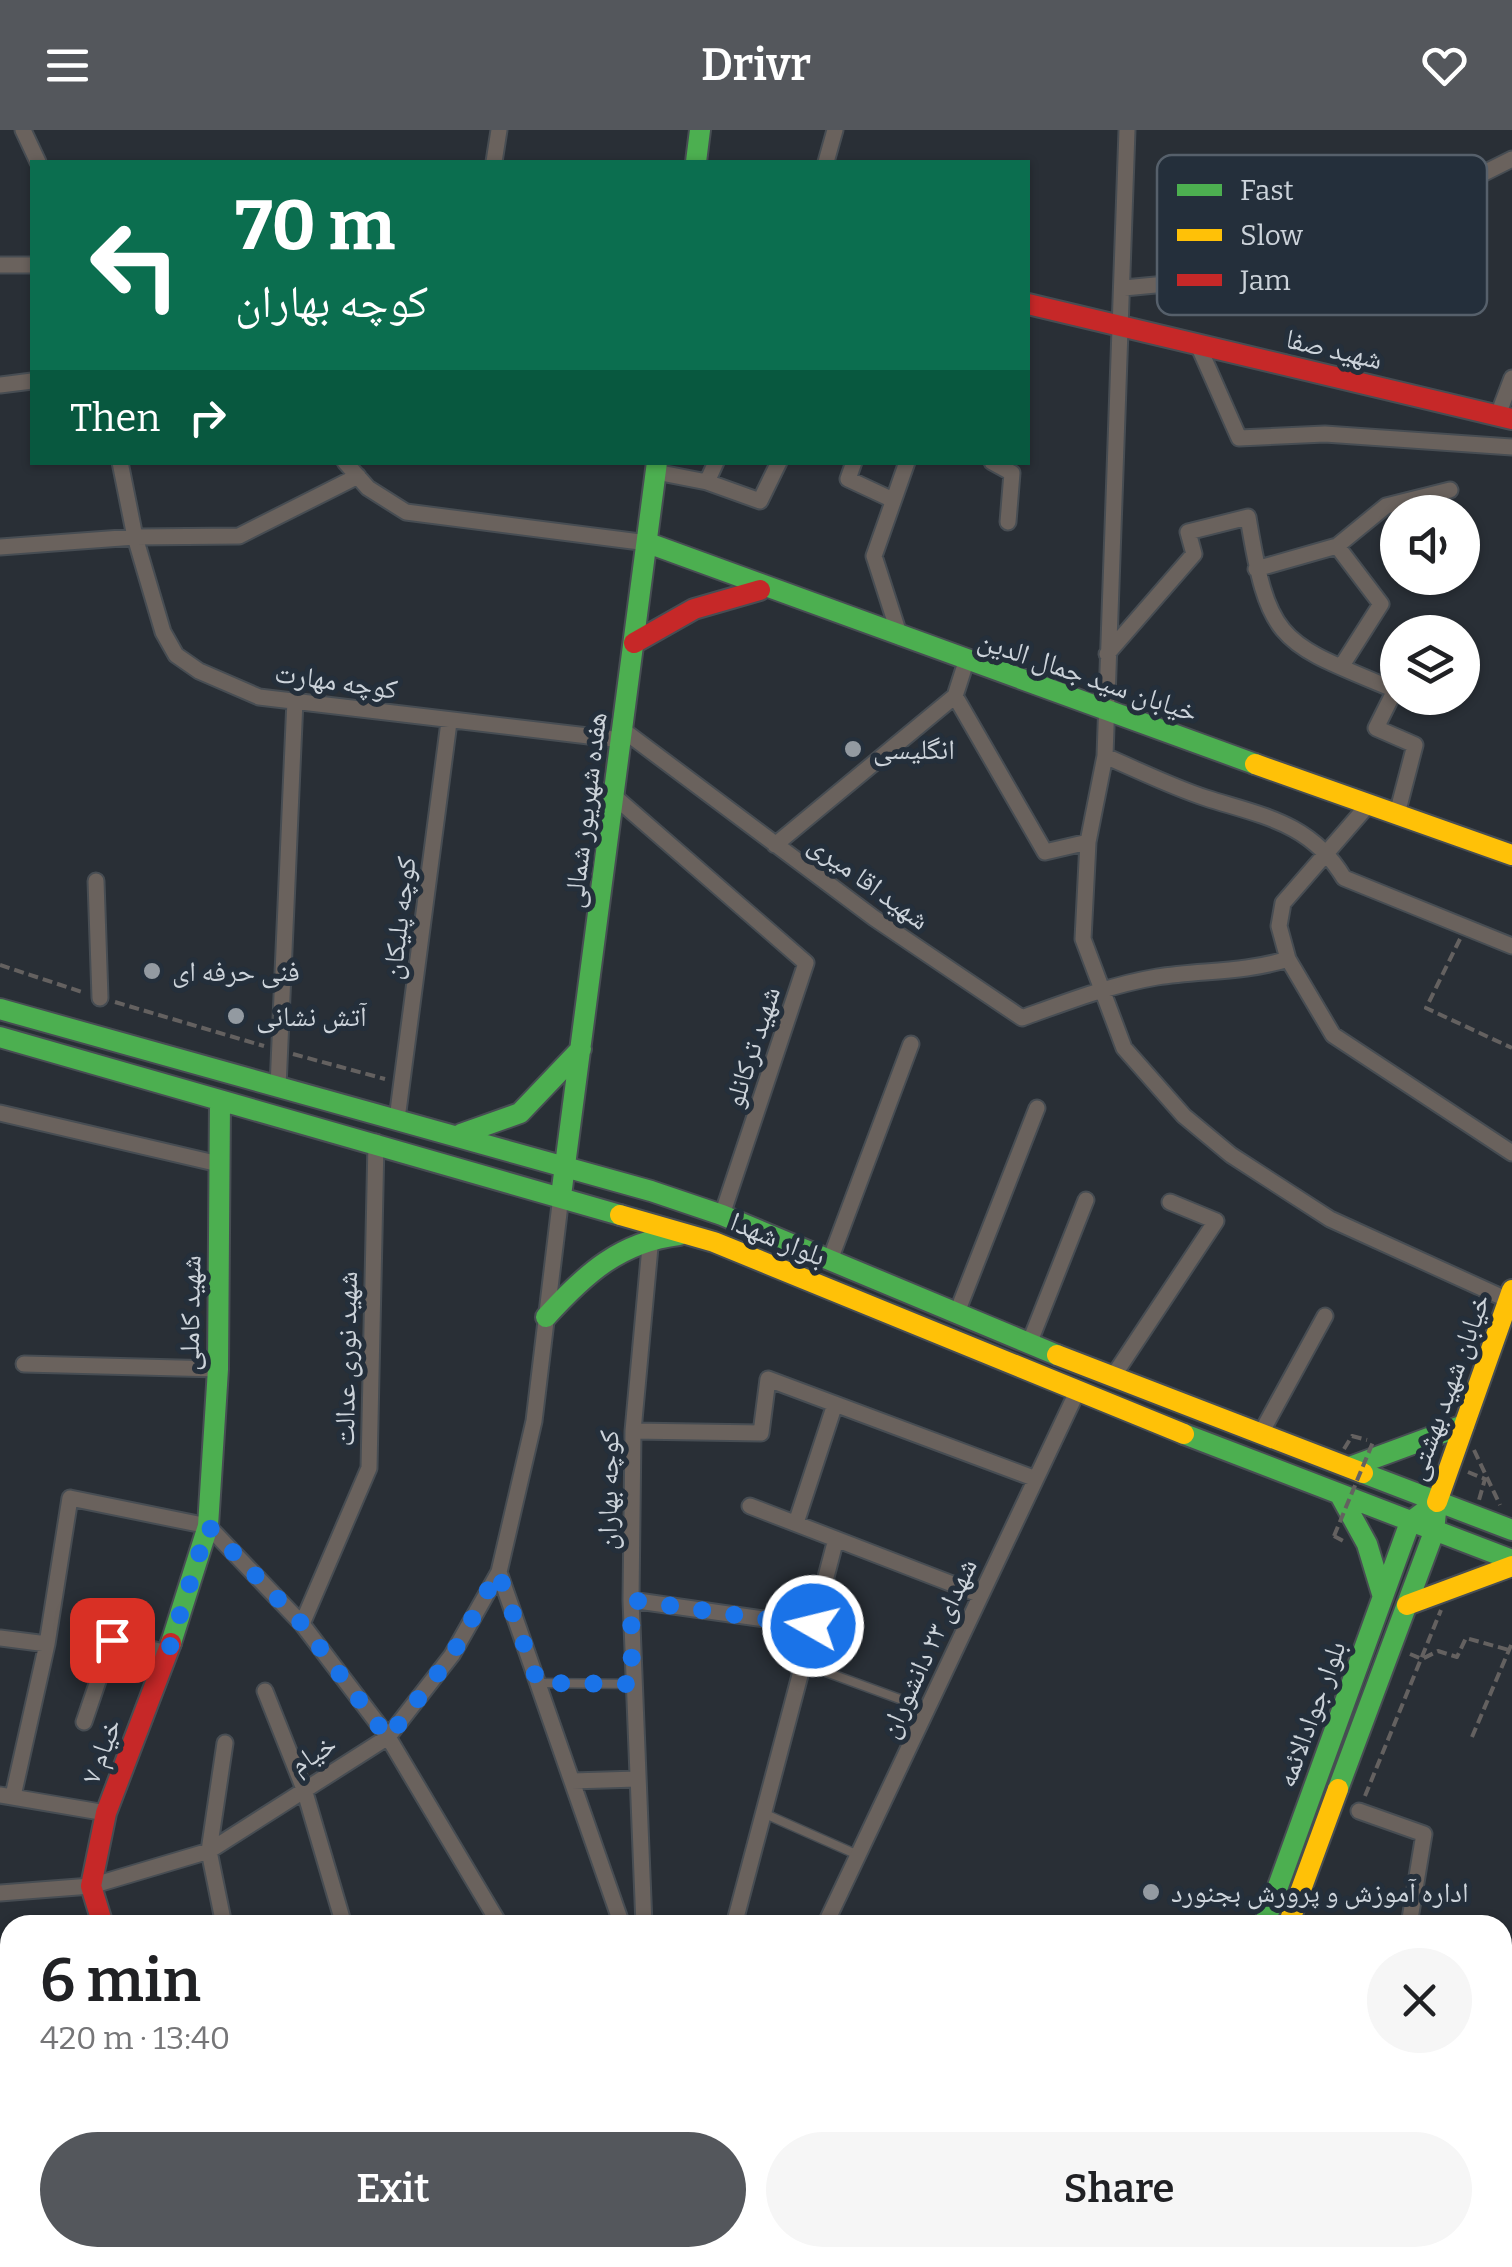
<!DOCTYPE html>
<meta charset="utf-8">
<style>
:root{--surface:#fff;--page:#f6f6f6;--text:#202124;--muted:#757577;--accent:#54575c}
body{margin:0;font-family:Bitter,"Noto Naskh Arabic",serif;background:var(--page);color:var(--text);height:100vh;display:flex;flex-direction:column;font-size:38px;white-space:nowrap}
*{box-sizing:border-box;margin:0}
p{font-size:32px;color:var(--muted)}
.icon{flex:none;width:55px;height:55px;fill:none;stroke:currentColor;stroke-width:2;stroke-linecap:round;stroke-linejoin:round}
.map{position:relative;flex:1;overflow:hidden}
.panel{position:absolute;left:0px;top:1785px;width:1512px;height:352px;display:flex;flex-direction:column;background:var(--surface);border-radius:30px 30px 0 0;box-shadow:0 2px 8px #0004}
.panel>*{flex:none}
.hud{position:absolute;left:30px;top:30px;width:1000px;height:305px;border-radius:0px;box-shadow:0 2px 8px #0004;background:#0b6e4f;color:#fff;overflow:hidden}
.controls{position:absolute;left:1380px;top:365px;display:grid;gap:20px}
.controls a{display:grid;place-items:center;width:100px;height:100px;border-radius:50%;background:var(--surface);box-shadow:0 2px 8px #0004;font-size:50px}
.pin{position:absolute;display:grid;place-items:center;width:85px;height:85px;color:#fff;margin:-42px;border-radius:20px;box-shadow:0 5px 15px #0006}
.me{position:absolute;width:110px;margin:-55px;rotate:278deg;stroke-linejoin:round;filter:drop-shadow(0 0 8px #0008)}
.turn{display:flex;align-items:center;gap:35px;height:210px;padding:0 40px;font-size:45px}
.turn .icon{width:130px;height:130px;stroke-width:2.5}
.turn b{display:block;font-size:70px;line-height:85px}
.then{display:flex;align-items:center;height:95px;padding:0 40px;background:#0003;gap:20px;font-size:38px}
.round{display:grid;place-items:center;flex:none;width:105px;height:105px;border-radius:52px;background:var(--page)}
.summary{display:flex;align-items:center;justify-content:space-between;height:170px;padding:0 40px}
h1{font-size:60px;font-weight:600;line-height:75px}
.cta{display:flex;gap:20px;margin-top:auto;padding:20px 40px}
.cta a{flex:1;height:115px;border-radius:60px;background:var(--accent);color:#fff;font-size:40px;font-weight:600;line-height:115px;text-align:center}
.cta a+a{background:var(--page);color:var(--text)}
header{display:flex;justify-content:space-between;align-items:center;height:130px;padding:0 40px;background:var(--accent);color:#fff;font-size:45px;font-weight:600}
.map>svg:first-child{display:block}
</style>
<header><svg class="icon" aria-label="menu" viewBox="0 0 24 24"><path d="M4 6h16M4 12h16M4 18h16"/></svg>Drivr<svg class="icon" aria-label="heart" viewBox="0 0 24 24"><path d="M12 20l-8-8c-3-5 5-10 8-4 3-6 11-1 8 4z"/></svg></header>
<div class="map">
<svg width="1512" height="2137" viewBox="0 0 1512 2137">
<rect width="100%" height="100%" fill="#292f36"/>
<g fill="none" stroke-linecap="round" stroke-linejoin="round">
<defs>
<path id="lane" d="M804,1534L927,1579
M537,1553L633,1554
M763,1683L858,1725"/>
<path id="street" d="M23,0L38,32
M1127,0L1105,626L1088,712L1083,809L1124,918L1184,986L1231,1025L1330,1089L1508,1170
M494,32L499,0
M826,32L835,0
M0,135H32
M1124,158L1166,154L1255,122L1405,91L1450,60L1512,29
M1198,215L1239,308L1325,304L1512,317
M0,255L32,251
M1498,285L1512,248
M120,332L135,407L163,502L176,525L199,541L259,567L622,610
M345,332L368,358L406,382L648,413
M854,332L848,349L893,370
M992,332L1012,343L1008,392
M656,342L707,352L716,332
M707,352L760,371L779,332
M1337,416L1381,474L1341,537
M0,417L135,407L239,406L358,346
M1256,439L1337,416L1386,376L1450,360
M900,507L874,426L907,332
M1107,524L1194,424L1188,402L1248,387C1269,515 1280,512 1395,560L1376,598L1415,615L1397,684
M966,532L955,566L1045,722L1088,712
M623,600L874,788L1022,888C1066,872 1110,855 1157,847C1201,840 1244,843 1288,829
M1105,626C1138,640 1172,657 1206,668C1263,686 1311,693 1344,748L1512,816
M615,667L806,833L722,1085
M1369,674L1283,773L1279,796L1288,829L1333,905L1512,1023
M775,715L955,566
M96,751L100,868
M278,957L295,570
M0,983L219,1034
M397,989L449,592
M830,1130L911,914
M956,1185L1037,978
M1029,1214L1086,1070
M24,1234L218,1239
M1112,1248L1216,1091L1170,1072
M633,1301L761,1303L768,1249L1036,1349
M1261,1303L1325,1186
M750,1376L981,1465
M796,1393L835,1274
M499,1442L622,1795
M631,1470L813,1496
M302,1494L369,1338L376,1012
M0,1508L47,1514
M265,1561L304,1659L344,1795
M84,1592L112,1510L168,1523
M572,1651L637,1649
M0,1665L106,1683
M13,1666L47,1514L70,1368L208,1396L302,1494L388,1607L500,1795
M1359,1681L1424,1704L1409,1795
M0,1763L91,1756L209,1721L388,1607L452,1525L499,1442L534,1291L561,1066
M224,1795L209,1721L225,1613
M644,1795L631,1470L633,1301L651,1106
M734,1795L836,1409
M825,1795L1077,1262
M1502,1958L1512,1961
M0,1967L10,1965
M0,2051L10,2058
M295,2128H331
M549,2128L554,2137
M1455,2128L1482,2137
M427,2137V2128
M575,2137L591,2128
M1290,2137L1294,2128
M1405,2137L1409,2128"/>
<path id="fast" d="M696,32L700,0
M648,413L1255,634
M0,879L651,1061L722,1085L1057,1225
M0,907L620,1085
M461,1004L520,983L581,919
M561,1066L657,332
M546,1187C585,1144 620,1112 679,1105
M1184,1304L1512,1430
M1350,1337L1464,1295
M1363,1343L1512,1400
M1340,1365L1367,1414L1383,1467
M171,1513L208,1396L218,1239L220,971
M1264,1795L1410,1392L1437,1372L1434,1402L1338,1659
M192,2128L195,2137
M1165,2137L1169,2128"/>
<path id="slow" d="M1255,634L1512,725
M620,1085L714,1112L1184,1304
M1057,1225L1363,1343
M1437,1372L1512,1160
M1407,1475L1512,1436
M1288,1795L1338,1659"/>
<path id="jam" d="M1028,174L1512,289
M634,513L694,479L760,460
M103,1795L91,1756L106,1683L171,1513
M1139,2137L1143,2128"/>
</defs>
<!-- lane casing -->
<use href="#lane" stroke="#474d53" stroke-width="11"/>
<!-- street casing -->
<use href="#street" stroke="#474d53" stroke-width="19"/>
<!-- fast casing -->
<use href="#fast" stroke="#474d53" stroke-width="24"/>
<!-- slow casing -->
<use href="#slow" stroke="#474d53" stroke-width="24"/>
<!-- jam casing -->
<use href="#jam" stroke="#474d53" stroke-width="24"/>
<!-- path -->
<path stroke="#646160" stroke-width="4" stroke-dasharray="10 5" stroke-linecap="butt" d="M1460,809L1426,878L1512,918
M0,835L82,862
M115,872L264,916
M293,924L385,949
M1344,1319L1352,1306L1367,1310
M1474,1320L1500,1375
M1468,1342L1485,1349L1479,1370
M1334,1406L1347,1413
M1410,1524L1422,1529L1438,1521L1457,1527L1466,1508L1509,1520
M1472,1607L1512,1513
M1365,1666L1441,1480
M1502,1853L1512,1842
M870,2128L873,2137"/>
<!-- lane -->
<use href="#lane" stroke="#6a625d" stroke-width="8"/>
<!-- street -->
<use href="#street" stroke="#6a625d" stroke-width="15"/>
<!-- fast -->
<use href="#fast" stroke="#4caf50" stroke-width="20"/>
<!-- slow -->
<use href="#slow" stroke="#ffc107" stroke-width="20"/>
<!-- jam -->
<use href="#jam" stroke="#c62828" stroke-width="20"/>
<!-- path-bridge -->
<path stroke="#646160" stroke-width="4" stroke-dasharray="10 5" stroke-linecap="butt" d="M1334,1406L1373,1312"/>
</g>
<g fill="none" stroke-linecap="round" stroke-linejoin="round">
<!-- route -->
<path stroke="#1a73e8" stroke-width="18" stroke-dasharray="0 32.4" d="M112,1510L168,1523L208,1396L302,1494L388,1608L452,1525L498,1442L538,1553L632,1554L631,1470L813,1496"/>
</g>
<!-- markers -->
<g fill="#939aa1" stroke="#242f3b" stroke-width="4">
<circle cx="853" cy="619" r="10"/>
<circle cx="152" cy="841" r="10"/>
<circle cx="236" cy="886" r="10"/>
<circle cx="1151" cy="1762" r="10"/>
</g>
<g text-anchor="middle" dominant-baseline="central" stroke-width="10" stroke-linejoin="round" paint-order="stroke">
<!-- street labels -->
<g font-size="28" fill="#ccd3da" stroke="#242f3b">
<text transform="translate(1334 219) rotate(13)">شهید صفا</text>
<text transform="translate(1088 546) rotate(19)">خیابان سید جمال الدین</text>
<text transform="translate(336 551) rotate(8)">کوچه مهارت</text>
<text transform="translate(585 680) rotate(-83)">هفده شهریور شمالی</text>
<text transform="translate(869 752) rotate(36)">شهید اقا میری</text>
<text transform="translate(399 788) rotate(-83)">کوچه پلیکان</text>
<text transform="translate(752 917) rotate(-72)">شهید ترکانلو</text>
<text transform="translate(778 1109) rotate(22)">بلوار شهدا</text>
<text transform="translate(190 1183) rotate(-89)">شهید کاملی</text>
<text transform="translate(346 1229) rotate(-89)">شهید نوری عدالت</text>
<text transform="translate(1448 1257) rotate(-70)">خیابان شهید بهشتی</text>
<text transform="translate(608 1360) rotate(-89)">کوچه بهاران</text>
<text transform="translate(928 1518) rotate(-65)">شهدای ۲۳ دانشوران</text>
<text transform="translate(1311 1584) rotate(-70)">بلوار جوادالائمه</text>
<text transform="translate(101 1621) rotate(-69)">خیام ۷</text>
<text transform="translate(313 1624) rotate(-32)">خیام</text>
</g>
<!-- poi labels -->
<g font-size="28" fill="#ccd3da" stroke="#242f3b" text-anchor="start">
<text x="873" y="619">انگلیسی</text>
<text x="172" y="841">فنی حرفه ای</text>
<text x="256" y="886">آتش نشانی</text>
<text x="1171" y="1762">اداره آموزش و پرورش بجنورد</text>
</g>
</g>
<!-- legend -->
<rect x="1157" y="25" width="330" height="160" rx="15" fill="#242f3b" stroke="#56606b" stroke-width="2.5"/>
<rect x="1177" y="54" width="45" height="12" fill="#4caf50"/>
<rect x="1177" y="99" width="45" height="12" fill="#ffc107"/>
<rect x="1177" y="144" width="45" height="12" fill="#c62828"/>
<g font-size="28" fill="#ccd3da">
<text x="1240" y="70">Fast</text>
<text x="1240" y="115">Slow</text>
<text x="1240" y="160">Jam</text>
</g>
</svg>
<div class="controls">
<a><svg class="icon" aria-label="sound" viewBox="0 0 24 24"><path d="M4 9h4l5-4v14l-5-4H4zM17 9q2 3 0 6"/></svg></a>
<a><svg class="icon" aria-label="layers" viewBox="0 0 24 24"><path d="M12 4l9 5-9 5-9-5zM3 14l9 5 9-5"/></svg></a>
</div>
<div class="pin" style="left:112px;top:1510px;background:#d93025"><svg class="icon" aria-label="arrive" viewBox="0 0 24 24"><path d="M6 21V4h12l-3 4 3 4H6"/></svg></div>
<svg class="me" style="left:813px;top:1496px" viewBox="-20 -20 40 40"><circle r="17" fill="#1a73e8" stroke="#fff" stroke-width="3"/><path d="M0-11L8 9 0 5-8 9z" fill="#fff"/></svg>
<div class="hud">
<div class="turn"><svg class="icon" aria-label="left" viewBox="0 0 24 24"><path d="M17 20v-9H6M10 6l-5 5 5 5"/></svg><div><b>70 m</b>کوچه بهاران</div></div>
<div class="then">Then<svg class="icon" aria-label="right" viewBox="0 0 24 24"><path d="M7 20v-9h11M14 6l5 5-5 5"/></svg></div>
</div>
<section class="panel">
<div class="summary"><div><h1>6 min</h1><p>420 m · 13:40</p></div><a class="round"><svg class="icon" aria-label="close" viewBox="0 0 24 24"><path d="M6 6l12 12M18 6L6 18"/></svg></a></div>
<div class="cta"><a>Exit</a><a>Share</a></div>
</section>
</div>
